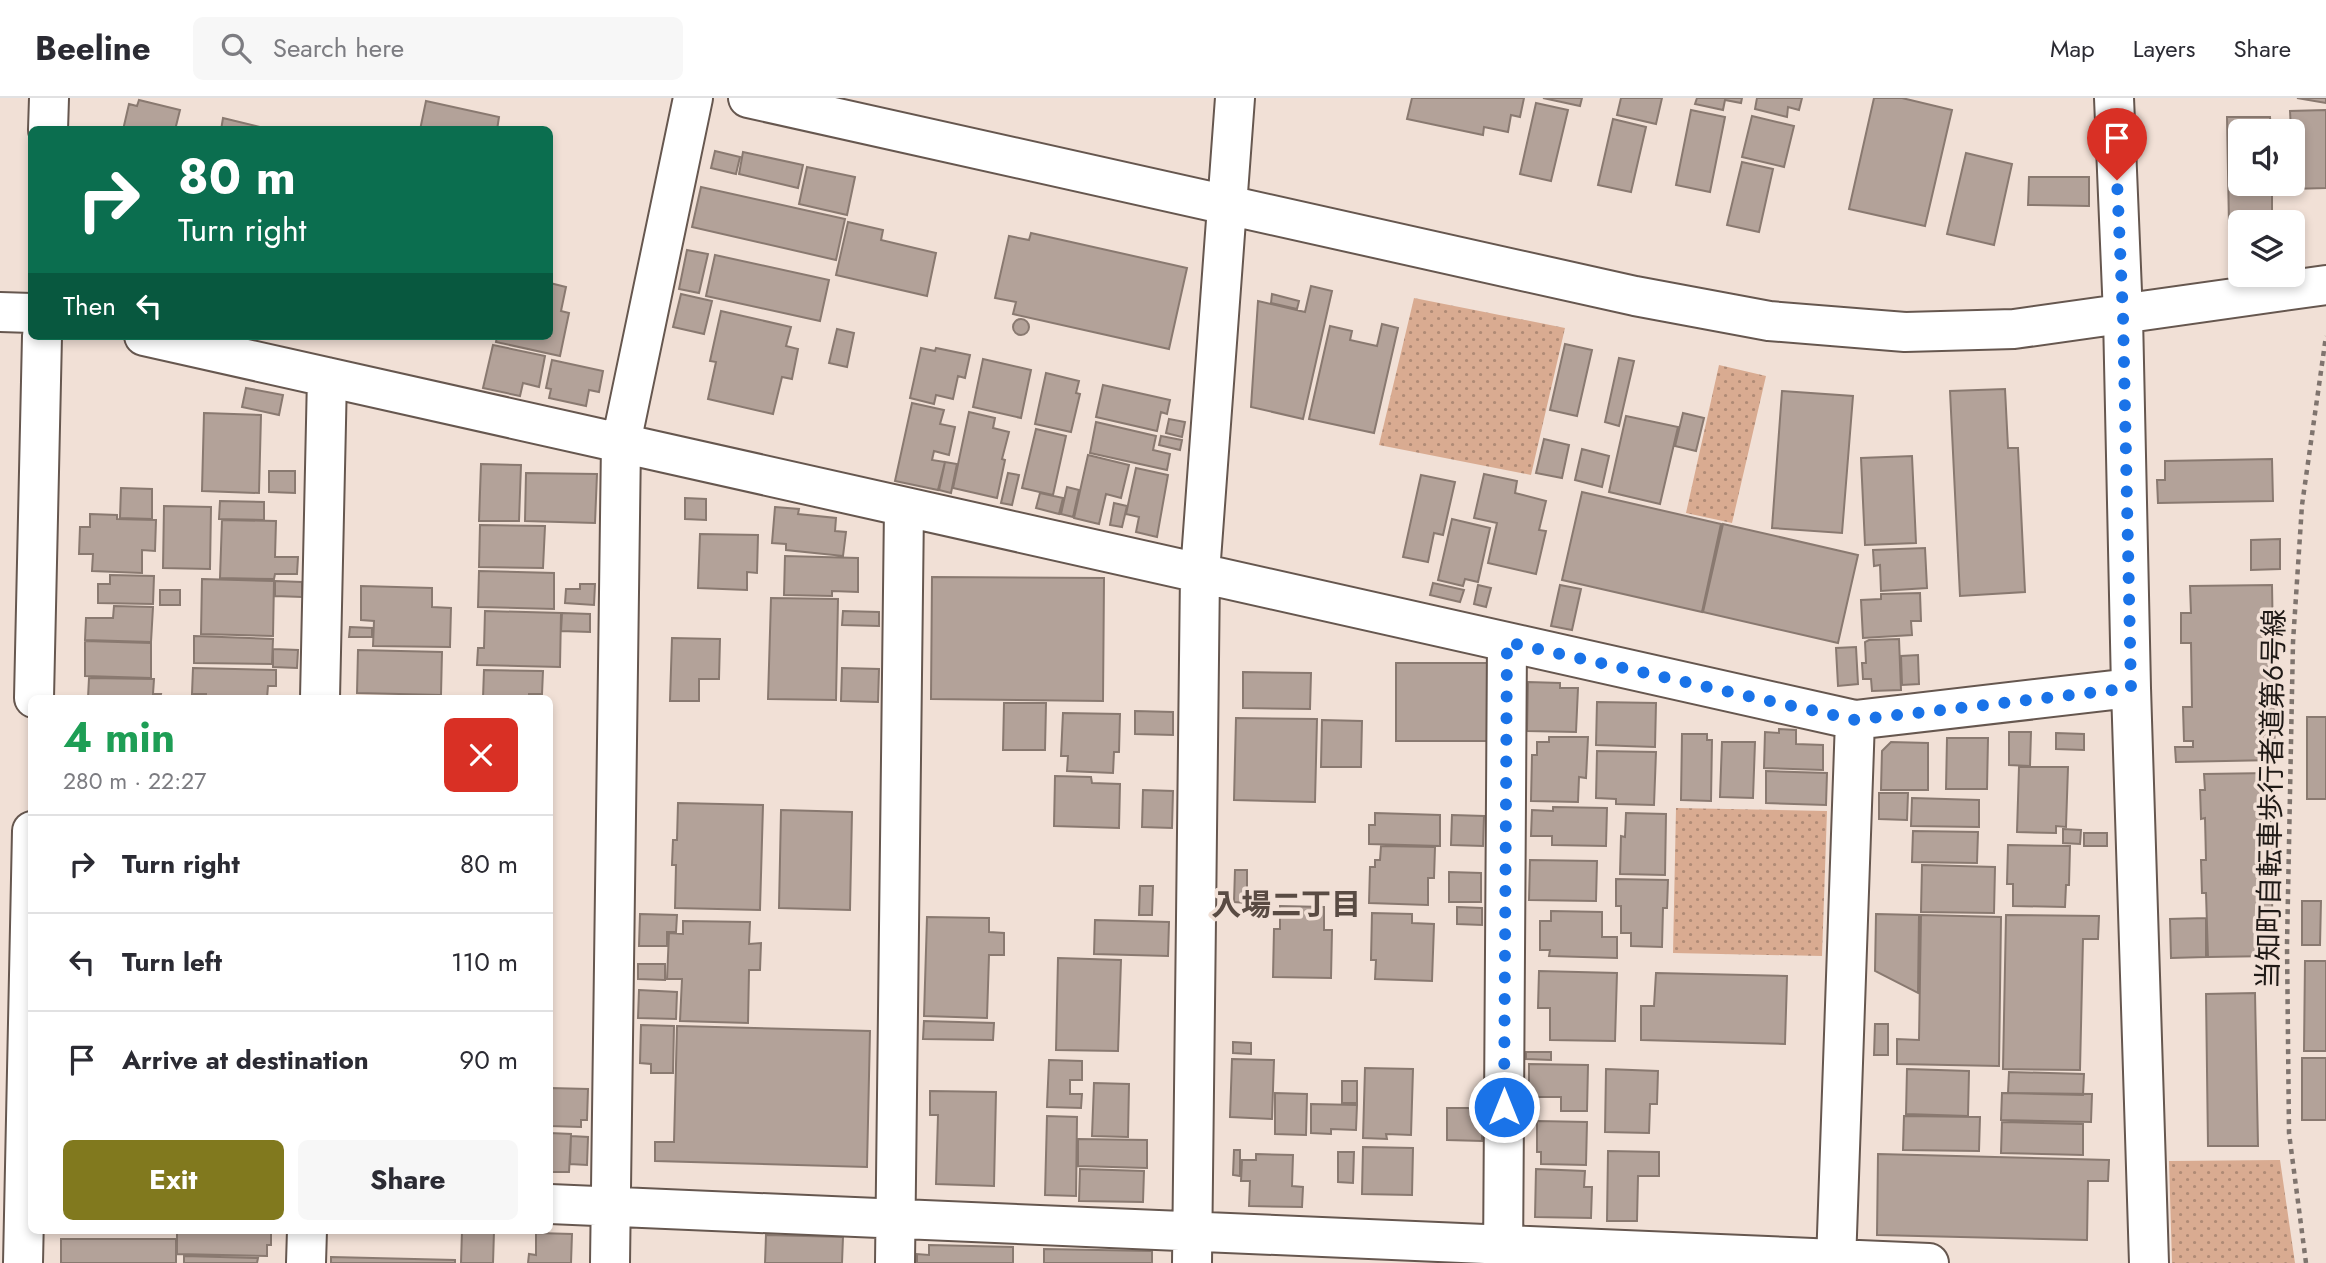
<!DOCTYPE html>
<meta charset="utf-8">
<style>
:root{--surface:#fff;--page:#f7f7f7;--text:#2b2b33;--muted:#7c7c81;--line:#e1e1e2;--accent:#81791e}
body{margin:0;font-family:Jost,"Noto Sans JP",sans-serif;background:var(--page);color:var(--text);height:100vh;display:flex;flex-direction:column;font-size:26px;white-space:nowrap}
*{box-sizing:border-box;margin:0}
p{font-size:23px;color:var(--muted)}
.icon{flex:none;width:38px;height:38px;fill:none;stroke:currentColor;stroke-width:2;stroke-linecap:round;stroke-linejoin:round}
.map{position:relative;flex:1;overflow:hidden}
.panel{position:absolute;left:28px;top:597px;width:525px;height:539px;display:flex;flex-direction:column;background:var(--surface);border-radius:10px;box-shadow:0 4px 10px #0003}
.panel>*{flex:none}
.top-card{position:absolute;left:28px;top:28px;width:525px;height:214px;border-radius:10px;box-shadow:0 4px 10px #0003;background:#0b6e4f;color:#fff;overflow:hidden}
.tools{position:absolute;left:2228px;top:21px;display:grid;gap:14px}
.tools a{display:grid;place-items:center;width:77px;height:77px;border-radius:10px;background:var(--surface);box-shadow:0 4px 10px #0003;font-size:35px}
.pin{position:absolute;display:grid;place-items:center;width:60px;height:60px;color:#fff;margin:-72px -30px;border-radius:50% 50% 50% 0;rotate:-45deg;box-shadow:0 0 7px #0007}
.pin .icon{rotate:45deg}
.me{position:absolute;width:77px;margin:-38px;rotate:0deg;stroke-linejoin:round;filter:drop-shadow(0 0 5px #0008)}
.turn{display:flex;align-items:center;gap:24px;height:147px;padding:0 35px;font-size:32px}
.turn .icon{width:91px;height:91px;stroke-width:2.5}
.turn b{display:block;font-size:49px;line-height:60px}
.then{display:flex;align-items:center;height:66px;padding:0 35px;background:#0003;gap:14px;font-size:26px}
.round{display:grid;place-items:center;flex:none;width:74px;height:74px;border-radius:10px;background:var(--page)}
.summary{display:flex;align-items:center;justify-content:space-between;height:119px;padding:0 35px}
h1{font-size:42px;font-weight:700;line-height:52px;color:#1e9e55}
.cta{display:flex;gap:14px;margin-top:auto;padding:14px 35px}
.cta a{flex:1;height:80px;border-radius:10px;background:var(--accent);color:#fff;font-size:28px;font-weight:700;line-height:80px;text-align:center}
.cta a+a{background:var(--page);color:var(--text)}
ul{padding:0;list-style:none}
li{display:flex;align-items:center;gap:21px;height:98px;padding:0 35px;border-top:2px solid var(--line)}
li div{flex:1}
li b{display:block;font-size:26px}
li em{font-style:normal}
header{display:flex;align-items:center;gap:42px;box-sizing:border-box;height:98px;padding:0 35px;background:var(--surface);border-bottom:2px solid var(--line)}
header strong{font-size:33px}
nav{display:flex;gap:38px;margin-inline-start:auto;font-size:24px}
.search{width:490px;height:63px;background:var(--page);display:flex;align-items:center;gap:18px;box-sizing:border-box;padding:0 24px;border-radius:10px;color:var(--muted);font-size:26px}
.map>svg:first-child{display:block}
</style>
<header>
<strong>Beeline</strong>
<div class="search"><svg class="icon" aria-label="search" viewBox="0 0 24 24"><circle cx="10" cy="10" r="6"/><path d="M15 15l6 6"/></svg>Search here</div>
<nav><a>Map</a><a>Layers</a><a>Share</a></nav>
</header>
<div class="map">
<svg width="2326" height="1165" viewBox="0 0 2326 1165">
<defs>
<pattern id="garden-dots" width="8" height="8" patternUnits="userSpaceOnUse" patternTransform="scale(1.75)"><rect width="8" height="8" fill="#d9ab91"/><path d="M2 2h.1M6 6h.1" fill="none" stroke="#af8a75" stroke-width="1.8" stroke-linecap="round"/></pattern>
</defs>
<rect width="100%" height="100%" fill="#f1e0d6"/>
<!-- garden -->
<path fill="url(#garden-dots)" d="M1414,200L1565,230L1531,377L1379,347Z
M1719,267L1766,278L1732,425L1686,415Z
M1676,710L1827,713L1822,858L1673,855Z
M2280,1062L2295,1165H2172L2169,1063Z"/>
<!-- building -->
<path fill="#b3a299" stroke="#897970" stroke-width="2" d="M1412,0H1524L1520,19L1511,17L1508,34L1484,29L1483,37L1407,21Z
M1543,0H1582L1580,8Z
M1621,0H1662L1656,26L1617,17Z
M1697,0H1742L1741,5L1725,2L1723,12L1695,6Z
M1757,0H1802L1799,12L1788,9L1787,19L1755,11Z
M1874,0H1902L1952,12L1925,128L1849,111Z
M2297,0H2326V5Z
M139,2L180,12L175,32H123L129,6L137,8Z
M426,3L499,19L497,32H420Z
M1536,5L1568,12L1551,83L1520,76Z
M1691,12L1725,19L1710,94L1676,87Z
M2326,12V90L2291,91L2292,33H2291L2290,13Z
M1752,18L1794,28L1784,69L1742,59Z
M2227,19H2270L2271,33H2240V86H2278V92H2272V124H2240V128H2229Z
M223,20L272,32H221Z
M1613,21L1646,29L1631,94L1598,87Z
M715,53L740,59L736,76L711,70Z
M743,54L803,67L798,90L739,76Z
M1966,55L2012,66L1994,147L1947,136Z
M1742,64L1773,71L1759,134L1727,127Z
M807,69L855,79L847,117L799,106Z
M2029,79H2089V108L2028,107Z
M701,89L845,121L836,162L692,129Z
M848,124L883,132L881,142L936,155L927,198L836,177Z
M1031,135L1187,170L1169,251L1013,216L1016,204L995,200L1009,138L1029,142Z
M687,152L708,156L699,195L679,191Z
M715,157L829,182L820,223L706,198Z
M550,185L566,189L561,213L569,215L560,258L496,244L497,238H550Z
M1311,188L1332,193L1303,321L1251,309L1258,203L1305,214Z
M681,196L712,203L704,236L673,229Z
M1272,196L1299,203L1297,211L1271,205Z
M721,213L791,229L786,248L798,251L792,281L782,279L773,316L708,301L716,264L710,263Z
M1013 229a8 8 0 1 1 16 0a8 8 0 1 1-16 0Z
M1382,226L1398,230L1374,335L1309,321L1330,228L1352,233L1350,242L1377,248Z
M837,231L854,235L847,269L829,265Z
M1565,246L1592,252L1577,318L1550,312Z
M493,247L545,258L539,289L523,285L520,298L483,290Z
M921,250L935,253L936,250L970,257L965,280L958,278L953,301L936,297L934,306L910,300Z
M1619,260L1634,263L1619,328L1605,324Z
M983,261L1031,272L1021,320L973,309Z
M552,262L603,273L599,294L589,292L586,308L549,300L551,291L546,290Z
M1046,275L1079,283L1076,295L1080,296L1071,334L1035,326Z
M1103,287L1170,302L1167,316L1161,314L1157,333L1096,319Z
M246,290L283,297L279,317L242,309Z
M2005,291L2008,350H2018L2025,494L1960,498L1950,293Z
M1782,293L1853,298L1842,435L1772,430Z
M912,305L944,312L940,326L955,329L949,357L934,353L932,362L945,364L938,392L895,383Z
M969,314L995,320L993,330L1009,334L1002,361L1005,362L997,400L953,390Z
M204,315L261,317L259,395L202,393Z
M1683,315L1704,320L1696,353L1675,348Z
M1626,318L1678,329L1660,406L1609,394Z
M1169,321L1185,324L1182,339L1166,335Z
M1096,324L1156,338L1153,352L1170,356L1167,372L1090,355Z
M1036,331L1066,338L1053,397L1022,390Z
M1161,338L1182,342L1180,352L1159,347Z
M1544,341L1569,347L1562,380L1536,375Z
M1582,351L1609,358L1602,389L1575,382Z
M1088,357L1129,367L1121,400L1106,396L1099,426L1074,420Z
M1912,358L1916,445L1865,447L1861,360Z
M2272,361L2273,403L2158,405L2157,382H2165V363Z
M945,364L957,366L951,395L939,392Z
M481,366L521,367L519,423H479Z
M1136,370L1168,377L1157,439L1136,434L1139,419L1126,416Z
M269,373H295V395L269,394Z
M526,375L597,376L595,425L525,423Z
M1008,375L1019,377L1012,407L1001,405Z
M1484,376L1517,383L1515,395L1546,403L1539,432L1546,433L1536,476L1488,465L1497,425L1474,420Z
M1421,377L1455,384L1443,437L1434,435L1428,464L1403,459Z
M1067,389L1079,392L1073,419L1061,416Z
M121,390L152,391V421L120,420Z
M1582,394L1721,426L1702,514L1562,482Z
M1040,395L1063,400L1059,416L1036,410Z
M685,400L706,401V422L685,421Z
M220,403L264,404V422L219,421Z
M1114,405L1127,408L1122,429L1110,427Z
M164,408L211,409L210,471L163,470Z
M775,409L799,411L798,416L836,420L835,433L846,434L843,458L786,452V446L772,445Z
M90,416L117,417V421L156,422L155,453L142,452V475L92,473L93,456H79L80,429H90Z
M1452,421L1490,430L1478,484L1465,481L1463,488L1438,482Z
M222,422L276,423L275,459H298L297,476H275L274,481L220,480Z
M1723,426L1858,457L1838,545L1703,514Z
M480,427L545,428L543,470L479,469Z
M700,436L758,437L757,475L747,474V492L698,490Z
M2280,441V471L2251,472V442Z
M1925,450L1927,490L1881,493L1880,467L1874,468L1873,452Z
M785,458L858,460V494L832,493V498L784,497Z
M479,473L554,475V511L478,509Z
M110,477L154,478L153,506L98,505V486H110Z
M932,479L1104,480L1103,603L931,601Z
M202,481L274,483L273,538L201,536Z
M275,483L302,484V499L275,498Z
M1433,485L1464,492L1460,504L1430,497Z
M580,486H595L594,507L565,505L566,491H580Z
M1478,487L1491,490L1486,509L1474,506Z
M1560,487L1581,491L1572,532L1551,528Z
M2272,487L2275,662L2176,664L2175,649H2193V643H2184L2183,609H2192L2191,545H2181V515H2191L2190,488Z
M361,488L432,490V509L451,510L450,549L373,548L374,523L361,522Z
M160,492H180V507H160Z
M1920,495L1921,523H1911L1912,537L1863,540L1861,502L1881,501V496Z
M771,500L838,501L836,602L768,601Z
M114,508L153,509L151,544L85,542L86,520H113Z
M485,513L561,515L560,569L477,567L478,550H484Z
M843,513L879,514V528L842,527Z
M562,515L590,516V534L561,533Z
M350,529L372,530V539H349Z
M194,538L273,541L272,566L194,565Z
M672,540L720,541L719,581H699V603H670Z
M1899,541L1901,592L1872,593L1871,581H1863L1862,565H1866L1865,544L1869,542Z
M85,543L151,545V580L85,578Z
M1856,549L1858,586L1838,588L1836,550Z
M273,551L298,552L297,570L273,569Z
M358,552L442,554L441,597L357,595Z
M1918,557L1919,586L1902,587L1901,558Z
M1396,565H1488L1487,643H1396Z
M193,570L276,572V588H268L267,600H206V596H192Z
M842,570L879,571L878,604L841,603Z
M484,572L543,573L542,596H529V600H483Z
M1243,574L1311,575L1310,611L1243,610Z
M89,580L154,581L153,596H161L160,600H88Z
M1528,584L1560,585V590H1578L1576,634L1527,633Z
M1597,604L1656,605L1655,649L1596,647Z
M1004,605H1046L1045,652H1003Z
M1135,613L1173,614V637L1135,636Z
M1063,615L1120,616L1119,654H1114L1113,675L1067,673L1068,658H1061Z
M2307,619H2326V701H2307Z
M1236,620L1317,621L1315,704L1234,702Z
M1322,622L1362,623L1361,669H1321Z
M1779,631L1796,632V646L1823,647V672L1764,670L1765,634L1779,635Z
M2009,634H2031L2030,668L2009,667Z
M2056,635L2084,636V652L2056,651Z
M1682,636H1707V642H1712L1711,703L1681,702Z
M1549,639H1588L1586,680L1579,679L1578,704L1531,703L1532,657H1537V644H1549Z
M1947,640H1988L1987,691H1946Z
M1722,644H1755L1753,700L1720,699Z
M1891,644L1928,645V692H1881L1882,653Z
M1597,653L1656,654L1654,707L1616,706V701L1596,700Z
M2019,669H2068L2066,729L2056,728V735L2017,734Z
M1766,673L1827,675L1826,707L1766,705Z
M2270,675L2273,858L2208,859L2206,795H2202L2201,762H2206L2205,720L2201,721L2200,692H2205L2204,676Z
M1055,678L1091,679L1092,685L1120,686L1119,730L1054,728Z
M1143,692L1173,693L1172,730L1142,729Z
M1879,695H1908L1907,722L1879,721Z
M1912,700L1979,702V729L1911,728Z
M678,705L763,707L760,812L675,810L676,767H672L673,742H677Z
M1553,709L1607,710L1606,748L1552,747V738H1531L1532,712L1553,713Z
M781,712L852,714L850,812L779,810Z
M1375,715L1440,717V748L1369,746V727H1375Z
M1626,715L1666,716L1665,777L1620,776L1621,738L1625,739Z
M1452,717L1484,718L1483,748L1451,747Z
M2063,731L2081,732L2080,746L2063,745Z
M1913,733L1978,734L1977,765L1912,764Z
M2084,735H2107V748H2084Z
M2008,747L2070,748L2069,787H2066L2065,809L2013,808V786H2007Z
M1381,748L1435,749L1434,780H1428V807L1369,805L1370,769H1375V762H1380Z
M1530,762L1597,763L1596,803L1529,802Z
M1922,767L1995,769L1994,815L1921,814Z
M1235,772H1247V805L1234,804Z
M1449,774L1481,775V804H1449Z
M1616,781L1668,782L1667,810H1663L1662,849L1631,848V835H1621V808H1616Z
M1140,788H1153L1152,817H1139Z
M2302,803H2321L2320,847H2302Z
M1280,808L1324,809V832H1332L1331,880L1273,879L1274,831H1280Z
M1457,809L1482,810V827L1457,826Z
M1551,813L1602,814V839H1617V860L1549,858L1550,852H1540V823H1551Z
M1372,815L1412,816V825L1434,826L1432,883L1375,881L1376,862H1371Z
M640,816L677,817L676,834H667V848H639Z
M1876,816L1919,817L1918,895L1875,873Z
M1921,817L2001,819L1999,968L1897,966V941L1919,942Z
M2006,817L2099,818L2098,841H2083L2080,972L2003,971Z
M927,819L989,820V834L1004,835V857H989L987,920L924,918Z
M2206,820V859L2171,860L2170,821Z
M1095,822L1169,824L1168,858L1094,856Z
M683,823L750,824L749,846L761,845L760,872H749L748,925L680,923L682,881H667L669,835L683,836Z
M1058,860L1121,862L1118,953L1056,952Z
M2305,863H2326V953H2304Z
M638,866H665V882L638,881Z
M1539,873L1617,875L1615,943L1550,942V910H1538Z
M1656,875L1787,878L1785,946L1641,942V908H1654Z
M639,892L677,894L676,921L638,920Z
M2255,895L2258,1048H2208L2206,896Z
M924,923L994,925L993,942L923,941Z
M1875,926H1888V957H1874Z
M641,927L674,928L673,975H651V966L640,965Z
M677,928L870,933L867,1069L655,1063V1044H674Z
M1233,944L1251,945V956L1233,955Z
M1526,954H1551V962L1526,961Z
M2302,960H2326V1022H2302Z
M1232,961L1274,962L1272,1021L1230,1019Z
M1049,962L1082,963V982H1070V996H1082L1081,1010L1047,1009Z
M1529,966L1588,967L1587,1013H1561V999H1529Z
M1365,970L1413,971L1411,1037L1386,1036L1387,1041L1363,1040Z
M1606,971L1658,973L1657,1006H1650L1649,1035L1605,1034Z
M1907,971L1969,973L1968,1018L1906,1016Z
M2009,974L2084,976L2083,997L2008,995Z
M1342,983H1357V1005H1342Z
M1094,985L1129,986L1128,1039L1092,1038Z
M550,990L588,991L587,1022H581V1029L550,1028Z
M930,993L996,994L994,1088L936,1086L938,1017H930Z
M1275,995L1307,996L1306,1037L1275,1036Z
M2002,995L2092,996L2091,1024L2001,1022Z
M1311,1006L1357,1007L1356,1032L1331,1031V1036L1311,1035Z
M1447,1010H1482V1043L1447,1042Z
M1047,1018L1077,1019L1076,1098L1045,1097Z
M1904,1018L1980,1019L1979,1053L1903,1052Z
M1537,1023L1587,1024L1586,1067L1541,1066V1054H1537Z
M2002,1024L2083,1026V1057L2001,1055Z
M550,1035L571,1036L569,1074H550Z
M571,1038L588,1039L587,1067L570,1066Z
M1078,1041L1147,1042V1070L1078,1068Z
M1363,1049L1413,1050L1412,1097L1362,1096Z
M1234,1052H1240V1078L1233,1077Z
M1608,1053L1659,1054V1078H1638L1637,1123H1607Z
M1338,1054H1354L1353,1085L1338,1084Z
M1256,1056L1293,1057L1292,1088L1303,1089L1302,1109L1249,1108L1250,1083H1241L1242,1062H1256Z
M1878,1056L2109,1062L2108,1083H2088L2087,1142L1877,1137Z
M1080,1071L1144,1073L1143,1104L1079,1103Z
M1536,1071L1585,1073L1584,1089H1592L1591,1120L1535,1119Z
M177,1132H271V1147H267V1158L177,1156Z
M462,1133H494L493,1165H461Z
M536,1135L572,1136L571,1165H528L529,1156L536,1157Z
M766,1137L843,1139L842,1165H765Z
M61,1141H176V1165H61Z
M929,1147L1013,1149V1165H917V1156L929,1157Z
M1044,1151L1152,1153V1165H1044Z
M184,1158L258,1160L257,1165H184Z
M331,1159L455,1162V1165H331Z"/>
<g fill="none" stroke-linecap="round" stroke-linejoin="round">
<defs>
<path id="minor" d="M748,0L1635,198L1769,223L1905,234L2014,231L2326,187
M2114,0L2123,218L2131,590L2149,1165
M48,32L49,0
M0,214L32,215
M144,238L1855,622L2131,590
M34,600L42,238
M320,600L327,279
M550,1106L1929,1165
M23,1165L32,733
M306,1165L307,1132
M610,1165L621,345L693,0
M895,1165L904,409
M1192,1165L1200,475L1235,0
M1503,1165L1507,544
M1836,1165L1855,622"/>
</defs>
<!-- minor casing -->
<use href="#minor" stroke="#66574f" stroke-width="42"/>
<!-- path -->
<path stroke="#7f746e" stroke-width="4.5" stroke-dasharray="5 5" stroke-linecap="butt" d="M2306,1165L2289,1035L2287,847L2293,544L2302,407L2326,238"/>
<!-- minor -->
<use href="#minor" stroke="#fff" stroke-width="38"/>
</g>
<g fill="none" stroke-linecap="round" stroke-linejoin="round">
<!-- route -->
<path stroke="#1a73e8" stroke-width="12" stroke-dasharray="0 21.6" d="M1504,1009L1507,544L1855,622L2131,590L2123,218L2117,82"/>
</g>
<g text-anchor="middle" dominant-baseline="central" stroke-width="7" stroke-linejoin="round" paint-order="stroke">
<!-- street labels -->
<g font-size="28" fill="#1f1916" stroke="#f1e0d6">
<text transform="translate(2271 701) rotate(-89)">当知町自転車歩行者道第６号線</text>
</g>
<!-- neighbourhood labels -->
<g font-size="30" font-weight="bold" fill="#594b43" stroke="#f1e0d6">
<text x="1286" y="806">入場二丁目</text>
</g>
</g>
</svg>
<div class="tools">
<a><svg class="icon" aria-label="sound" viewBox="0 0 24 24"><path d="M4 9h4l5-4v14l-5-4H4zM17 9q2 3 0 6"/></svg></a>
<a><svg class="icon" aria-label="layers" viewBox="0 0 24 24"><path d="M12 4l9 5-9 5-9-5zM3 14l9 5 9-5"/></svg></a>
</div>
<div class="pin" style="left:2117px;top:82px;background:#d93025"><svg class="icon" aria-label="arrive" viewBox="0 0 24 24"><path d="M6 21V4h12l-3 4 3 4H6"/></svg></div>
<svg class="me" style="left:1504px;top:1009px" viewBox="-20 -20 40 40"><circle r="17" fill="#1a73e8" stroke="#fff" stroke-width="3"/><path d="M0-11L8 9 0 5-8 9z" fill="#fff"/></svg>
<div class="top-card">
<div class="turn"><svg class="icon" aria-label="right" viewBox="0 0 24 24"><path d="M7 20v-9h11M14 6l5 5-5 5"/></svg><div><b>80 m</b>Turn right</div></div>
<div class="then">Then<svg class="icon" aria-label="left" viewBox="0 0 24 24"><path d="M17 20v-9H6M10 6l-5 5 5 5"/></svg></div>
</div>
<section class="panel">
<div class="summary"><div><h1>4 min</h1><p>280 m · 22:27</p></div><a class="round" style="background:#d93025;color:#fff"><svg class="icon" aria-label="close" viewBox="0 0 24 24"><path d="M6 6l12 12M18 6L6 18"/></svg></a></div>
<ul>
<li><svg class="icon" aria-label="right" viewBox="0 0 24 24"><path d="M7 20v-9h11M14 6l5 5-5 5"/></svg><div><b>Turn right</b></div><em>80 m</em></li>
<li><svg class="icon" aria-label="left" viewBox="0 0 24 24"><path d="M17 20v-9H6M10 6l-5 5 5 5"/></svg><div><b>Turn left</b></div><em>110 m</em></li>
<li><svg class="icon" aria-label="arrive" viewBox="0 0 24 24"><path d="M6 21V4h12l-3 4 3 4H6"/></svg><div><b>Arrive at destination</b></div><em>90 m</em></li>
</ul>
<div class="cta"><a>Exit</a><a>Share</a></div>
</section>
</div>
